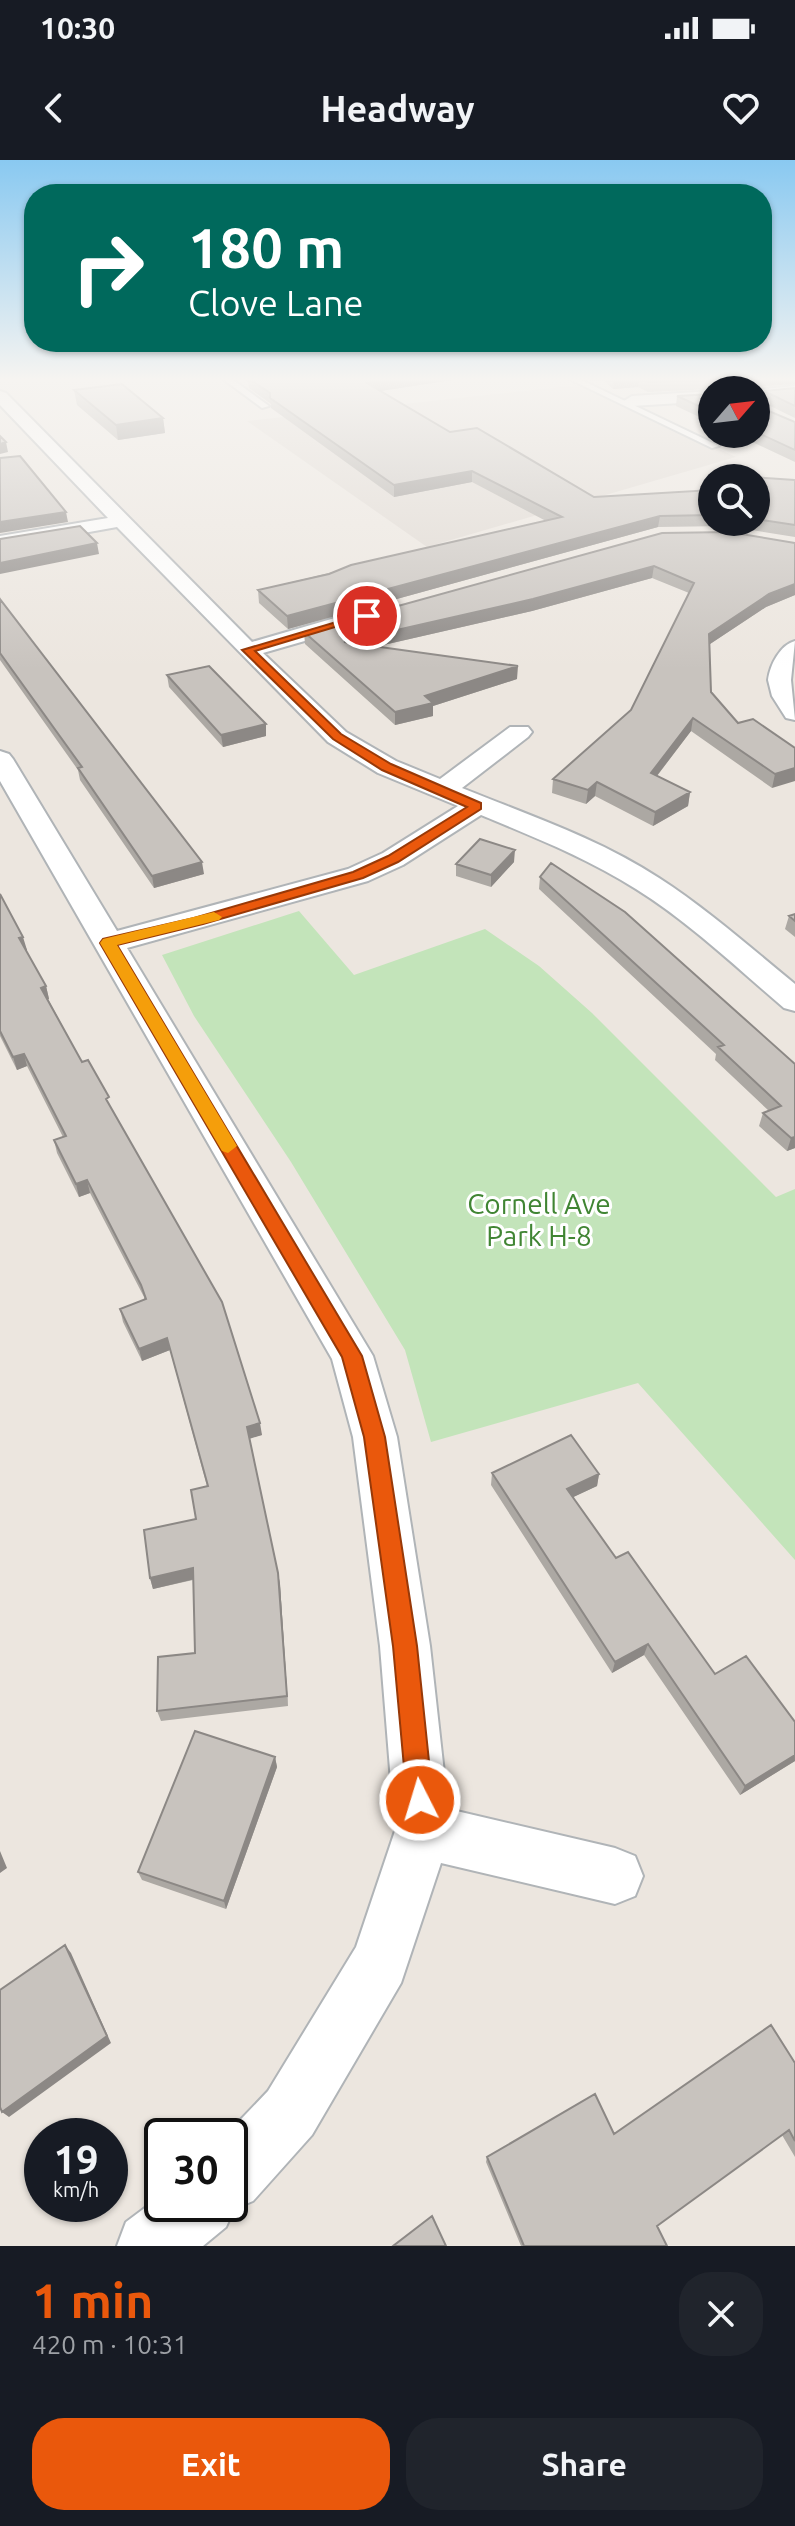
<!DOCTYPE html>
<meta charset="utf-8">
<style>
:root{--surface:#171b24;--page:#20242c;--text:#f1f3f6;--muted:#9ea1a6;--accent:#ea580c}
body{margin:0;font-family:Ubuntu,sans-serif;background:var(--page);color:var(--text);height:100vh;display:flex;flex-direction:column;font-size:30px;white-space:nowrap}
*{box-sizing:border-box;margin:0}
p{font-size:26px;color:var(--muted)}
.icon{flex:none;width:44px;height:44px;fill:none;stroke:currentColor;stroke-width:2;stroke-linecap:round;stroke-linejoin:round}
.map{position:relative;height:2086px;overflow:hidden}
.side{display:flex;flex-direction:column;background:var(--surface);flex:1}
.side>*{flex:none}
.top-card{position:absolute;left:24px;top:24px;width:748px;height:168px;border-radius:32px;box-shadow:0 2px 6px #0004;background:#00695c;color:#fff;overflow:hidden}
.needle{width:52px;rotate:62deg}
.tools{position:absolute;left:698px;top:216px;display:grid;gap:16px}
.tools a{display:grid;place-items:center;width:72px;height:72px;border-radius:50%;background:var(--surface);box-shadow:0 2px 6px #0004;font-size:40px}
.speed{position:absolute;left:24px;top:1958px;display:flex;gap:16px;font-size:40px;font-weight:700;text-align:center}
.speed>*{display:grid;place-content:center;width:104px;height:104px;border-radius:50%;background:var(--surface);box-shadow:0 2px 6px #0004;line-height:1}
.speed small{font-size:20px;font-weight:400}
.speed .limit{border:4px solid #111;border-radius:12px;background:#fff;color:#111}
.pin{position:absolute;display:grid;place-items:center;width:68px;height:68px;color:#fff;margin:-34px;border:4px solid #fff;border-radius:50%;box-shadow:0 2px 8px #0007}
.me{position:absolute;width:88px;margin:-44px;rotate:355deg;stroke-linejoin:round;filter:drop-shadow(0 0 6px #0008)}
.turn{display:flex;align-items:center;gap:28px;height:168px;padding:0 32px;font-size:36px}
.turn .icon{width:104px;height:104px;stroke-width:2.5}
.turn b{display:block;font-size:56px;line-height:68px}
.round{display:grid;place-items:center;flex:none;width:84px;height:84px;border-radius:32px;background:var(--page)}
.summary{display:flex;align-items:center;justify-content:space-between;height:136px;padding:0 32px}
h1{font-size:48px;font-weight:600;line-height:60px;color:var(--accent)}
.cta{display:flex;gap:16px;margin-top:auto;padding:16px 32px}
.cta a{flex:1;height:92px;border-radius:32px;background:var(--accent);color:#fff;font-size:32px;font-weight:600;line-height:92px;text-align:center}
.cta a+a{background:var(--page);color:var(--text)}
.status{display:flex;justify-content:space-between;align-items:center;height:56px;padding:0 40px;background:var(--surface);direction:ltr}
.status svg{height:22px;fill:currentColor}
header{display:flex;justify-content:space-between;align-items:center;height:104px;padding:0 32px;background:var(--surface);font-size:36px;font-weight:600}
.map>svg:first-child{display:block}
</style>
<div class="status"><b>10:30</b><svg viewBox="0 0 49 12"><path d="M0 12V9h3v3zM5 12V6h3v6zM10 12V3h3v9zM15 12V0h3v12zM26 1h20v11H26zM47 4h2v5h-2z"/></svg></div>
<header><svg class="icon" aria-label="back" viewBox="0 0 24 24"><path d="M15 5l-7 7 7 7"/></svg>Headway<svg class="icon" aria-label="heart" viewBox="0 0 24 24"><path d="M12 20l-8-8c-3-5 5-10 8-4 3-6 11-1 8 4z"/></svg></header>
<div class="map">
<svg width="795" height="2086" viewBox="0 0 795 2086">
<rect width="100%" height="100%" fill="#ece6df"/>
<!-- education -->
<path fill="#ded7d0" d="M580,225L736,297L427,387L247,261Z"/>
<!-- green -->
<path fill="#c3e4ba" d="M299,751L354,815L485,769L539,806L592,853L776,1037L795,1029V1400L638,1223L431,1282L405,1190L291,1002L194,856L162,795Z"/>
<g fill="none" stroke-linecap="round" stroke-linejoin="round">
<defs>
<path id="lane" d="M220,217H229L269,246L262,248Z
M565,217H575L719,286L712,288Z"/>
<path id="street" d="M795,226V236L756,239V230H753Z
M0,231L6,233L252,482L352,453L360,455L363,460L360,465L263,493L346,572L396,601L440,619L510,567H528L532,572L528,577L462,628C528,655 598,678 659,718C707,749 751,788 795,824V851L784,848C736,807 689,762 636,729C587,698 534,677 481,655L403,705L368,721L127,788L373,1196L397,1277L430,1486L448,1649L615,1688L635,1696L643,1716L635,1736L615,1744L441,1703L401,1823L312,1975L253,2041L234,2049L226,2067L203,2086H117L126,2062L162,2035V2044H230V1976H225L268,1931L356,1787L395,1671L380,1486L353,1277L332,1199L0,621V591L9,594L13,599L117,771L348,709L383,693L458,646L378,613L328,582L117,367L0,388V376L108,358L0,245Z
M712,231V241L632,246L624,241L632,236Z
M795,481L791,520L795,560L786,558L772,536L768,520C770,505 780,485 795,481Z"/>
</defs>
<!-- lane casing -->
<use href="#lane" stroke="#b0b4b7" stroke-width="4"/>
<!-- street casing -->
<use href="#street" stroke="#b0b4b7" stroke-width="4"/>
<!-- lane -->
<use href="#lane" fill="#fff" fill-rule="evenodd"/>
<!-- street -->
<use href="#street" fill="#fff" fill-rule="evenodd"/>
</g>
<!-- wall -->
<path fill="#aca8a3" d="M240,217H465V218L380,231L450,272L594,337L712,330V362H756V318L795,320V377L727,366L658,367L288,469L259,443L258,430L546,361L472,322L394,337L271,248V244L249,228L248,222Z
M586,217H795L755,227V230H714V229L648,232L638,227L613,229L603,220L590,221Z
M795,228V258L762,242L764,231Z
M74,230L163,258L165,273L118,280L77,245Z
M712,234V263L676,246L677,236Z
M756,239L757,246L795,262V302L735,274H756Z
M662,373L795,383V435L766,447L710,484L711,532L738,563L795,588L772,628L691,571L657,616L690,632L688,646L653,666L595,636L586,644L552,633L553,619L631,550L689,433L652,418L532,451L379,486L517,519L433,546V556L395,565L305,484L304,472Z
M0,439L204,714L154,728L80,620L78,610L0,500Z
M167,515L266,564V576L223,587L169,527Z
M514,702L491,727L456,716V704Z
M540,717L795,904V988L787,991L759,966L763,953L769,951L715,900L716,894L539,729Z
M0,734L27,790H25L46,826L49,839H48L82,902L112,950L262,1275L249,1278L280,1424L288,1546L161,1561L157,1551L195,1493L193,1420L153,1429L150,1418L196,1359L207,1326L170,1190L142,1201L123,1162L120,1149L144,1140V1137L90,1033L79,1037L57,993L54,980L63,977L27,906L17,910L0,876Z
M795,754V777L785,769L789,756Z
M492,1313L599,1314L597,1326L573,1337L616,1398L715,1514L795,1562V1601L740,1635L644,1495L612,1513L491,1325Z
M275,1597L277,1607L226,1749L142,1720L138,1712Z
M795,1903V1997L782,1975L657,2066L667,2086H521L486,2002L487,1997L614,1974Z"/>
<!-- shaded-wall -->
<path fill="#8c8885" d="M408,217H465V218L367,233V223Z
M591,217H603V220L590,221Z
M640,217L638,227L613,229L614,219Z
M754,217H795V224L753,227Z
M163,258L165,273L118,280L116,265Z
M6,282L8,292L0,294V284Z
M472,311V322L394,337V325Z
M66,352L68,362L0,373V362Z
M660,356L658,367L288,469L287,456Z
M97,383L99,394L0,414V403Z
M654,406L652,418L532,451L344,494V482Z
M795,424V435L766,447L707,486L709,474L769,434Z
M518,506L517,519L433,546V556L395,565V552L425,536Z
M693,558L691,571L649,626L651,613Z
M266,564V576L223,587L221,575Z
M795,608V621L772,628L775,614Z
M597,622L595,636L586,644L588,630Z
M690,632L688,646L653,666L655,652Z
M515,690L514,702L491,727V715Z
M202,702L204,714L154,728L152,716Z
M23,777L27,790L22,791L19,778Z
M46,826L49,839L44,840L41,828Z
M24,894L27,906L17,910L13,897Z
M795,977V988L787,991L791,978Z
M87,1020L90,1033L79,1037L76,1024Z
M167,1178L170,1190L142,1201L139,1189Z
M260,1263L262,1275L249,1279L247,1267Z
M599,1314L597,1326L565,1341L567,1329Z
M193,1408L195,1419L153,1429L150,1418Z
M278,1413L280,1424L288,1546L287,1536Z
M648,1484L644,1495L612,1513L615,1502Z
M795,1595V1601L740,1635L745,1626Z
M275,1597L277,1607L226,1749L224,1741Z
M0,1691L7,1708L0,1713Z
M65,1785L71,1793L111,1883L9,1957L2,1952Z"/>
<!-- building -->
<path fill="#c8c3be" stroke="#8c8885" stroke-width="2" d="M252,217H408L367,223L450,272L477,268L594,337L712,330V355L660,356L287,456L258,430L329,414L351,405L562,357L472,311L394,325L270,238V233L248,218Z
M612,217H756H754L755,230H717L716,219L649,222L640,217L614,219Z
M122,224L163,258L116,265L74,230Z
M795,228V246L764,231Z
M712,234V252L677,236Z
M756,239L757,246L795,262V290L756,272Z
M0,276L6,282L0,284Z
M20,296L66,352L0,362V298Z
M723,315L795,320V365L756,359V318H722Z
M80,366L97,383L0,403V379Z
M729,372L795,383V424L769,434L709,474L711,532L738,563L753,559L795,588V608L775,614L693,558L651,613L690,632L655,652L597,622L588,630L553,619L631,550L694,423L654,406L533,439L344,482L518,506L425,536L433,543L395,552L304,472L662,373Z
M0,439L202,702L152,716L78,608L82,607L0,493Z
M209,506L266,564L221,575L167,515Z
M480,679L515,690L491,715L456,704Z
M551,703L625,752L795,904V977L791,978L763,953L781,946L718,887L724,885L540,717Z
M0,734L23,777L19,778L46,826L41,828L82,902L88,900L109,937L106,939L222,1142L260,1263L247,1267L278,1413L287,1536L157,1551L158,1497L195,1493L193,1408L150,1418L144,1370L196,1359L191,1330L208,1326L167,1178L139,1189L120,1149L146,1139L141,1125L87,1020L76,1024L54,980L66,976L24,894L13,897L0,871Z
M795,754V761L789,756Z
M571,1275L599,1314L567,1329L616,1398L628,1392L715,1514L746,1496L795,1562V1595L745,1626L648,1484L615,1502L492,1313Z
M195,1571L275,1597L224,1741L138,1712Z
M65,1785L107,1876L2,1952L0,1947V1830Z
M771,1865L795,1903V1981L789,1970L657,2066L667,2086H524L487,1997L595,1934L614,1974Z
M432,2056L446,2086H393Z"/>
<!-- sky -->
<linearGradient id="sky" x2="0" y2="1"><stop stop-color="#89c9f1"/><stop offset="0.43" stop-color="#f6f4f1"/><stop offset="1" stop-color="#f6f4f1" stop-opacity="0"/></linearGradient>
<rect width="795" height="509" fill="url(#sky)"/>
<!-- route -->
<path fill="#ea580c" stroke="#983908" stroke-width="2" d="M363,454L372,456L255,491L341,574L391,604L481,643V649L398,702L363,718L203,764L117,785L362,1196L385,1277L417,1486L433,1640L429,1649L420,1653L411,1649L407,1640L393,1486L364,1277L342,1197L100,783L103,779L194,758L353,712L388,696L467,647L382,610L333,579L242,490Z"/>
<!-- slow -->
<path fill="#f59e0b" d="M214,752L222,757L219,760L117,785L237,986L228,993L222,991L100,783L103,779Z"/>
<g text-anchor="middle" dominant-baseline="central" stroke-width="6" stroke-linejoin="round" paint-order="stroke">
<!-- park labels -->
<g font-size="28" fill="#408533" stroke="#fff">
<text x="539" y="1043">Cornell Ave<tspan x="539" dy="32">Park H-8</tspan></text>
</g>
</g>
</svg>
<div class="tools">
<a><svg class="needle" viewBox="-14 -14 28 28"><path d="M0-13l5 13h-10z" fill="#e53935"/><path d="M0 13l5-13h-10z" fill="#9ea1a6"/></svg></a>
<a><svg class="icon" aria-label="search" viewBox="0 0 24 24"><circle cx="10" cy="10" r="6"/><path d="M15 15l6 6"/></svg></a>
</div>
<div class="speed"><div>19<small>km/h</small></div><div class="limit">30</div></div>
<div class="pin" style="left:367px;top:456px;background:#d93025"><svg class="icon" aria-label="arrive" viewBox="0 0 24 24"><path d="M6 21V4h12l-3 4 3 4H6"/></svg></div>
<svg class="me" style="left:420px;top:1640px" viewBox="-20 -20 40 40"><circle r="17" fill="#ea580c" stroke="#fff" stroke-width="3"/><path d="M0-11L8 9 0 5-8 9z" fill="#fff"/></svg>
<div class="top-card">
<div class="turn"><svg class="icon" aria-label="right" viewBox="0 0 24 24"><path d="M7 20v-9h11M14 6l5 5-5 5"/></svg><div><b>180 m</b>Clove Lane</div></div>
</div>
</div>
<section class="side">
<div class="summary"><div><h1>1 min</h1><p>420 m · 10:31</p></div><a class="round"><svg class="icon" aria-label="close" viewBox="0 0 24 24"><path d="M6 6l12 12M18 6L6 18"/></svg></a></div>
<div class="cta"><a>Exit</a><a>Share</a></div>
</section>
